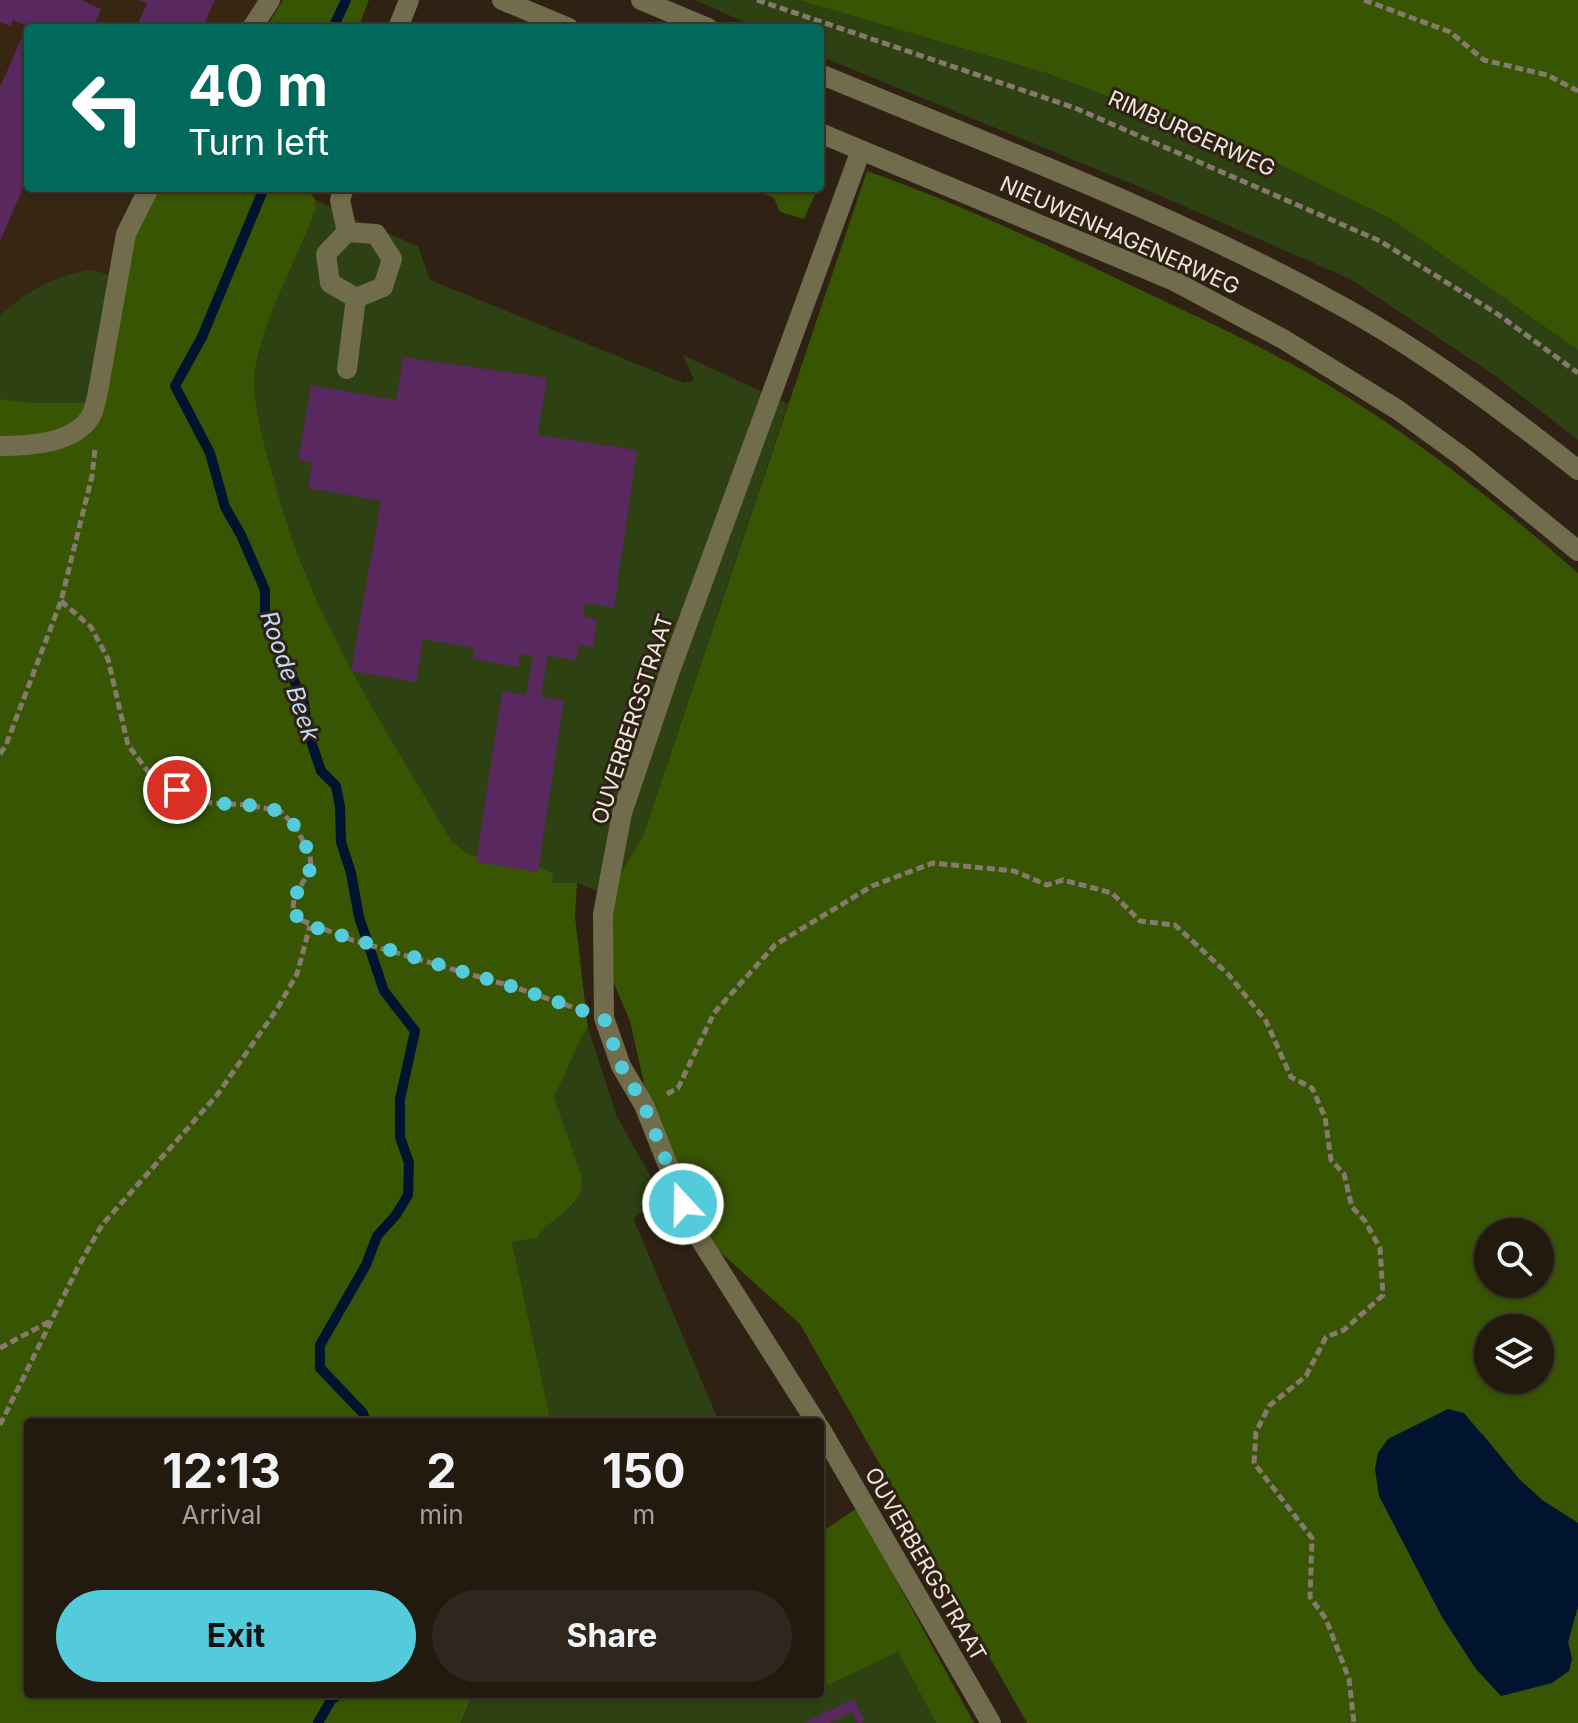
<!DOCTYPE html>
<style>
:root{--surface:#231a0f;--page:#2f271d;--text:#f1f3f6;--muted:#a3a19e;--line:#40382f;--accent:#53cbda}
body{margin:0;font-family:Inter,sans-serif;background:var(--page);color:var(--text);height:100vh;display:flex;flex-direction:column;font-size:30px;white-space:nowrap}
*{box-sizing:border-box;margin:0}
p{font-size:26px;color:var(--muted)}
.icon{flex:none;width:44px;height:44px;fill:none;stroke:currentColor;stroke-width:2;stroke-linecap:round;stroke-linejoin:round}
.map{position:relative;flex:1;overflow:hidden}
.drawer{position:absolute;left:24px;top:1418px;width:800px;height:280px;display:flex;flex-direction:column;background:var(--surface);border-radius:8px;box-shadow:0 2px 6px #0004,0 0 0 2px var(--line)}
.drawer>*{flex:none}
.guide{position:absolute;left:24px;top:24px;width:800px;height:168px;border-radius:8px;box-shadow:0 2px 6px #0004,0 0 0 2px var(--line);background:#00695c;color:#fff;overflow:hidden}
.controls{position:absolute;left:1474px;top:1218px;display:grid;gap:16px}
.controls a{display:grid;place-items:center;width:80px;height:80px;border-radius:50%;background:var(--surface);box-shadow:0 2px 6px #0004,0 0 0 2px var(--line);font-size:40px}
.pin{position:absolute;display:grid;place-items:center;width:68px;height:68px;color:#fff;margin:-34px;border:4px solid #fff;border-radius:50%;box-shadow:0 2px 8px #0007}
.me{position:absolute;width:88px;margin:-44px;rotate:339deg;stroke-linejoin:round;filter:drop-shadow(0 0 6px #0008)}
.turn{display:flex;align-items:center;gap:28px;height:168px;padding:0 32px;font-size:36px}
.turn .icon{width:104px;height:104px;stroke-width:2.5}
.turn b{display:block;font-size:56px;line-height:68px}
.eta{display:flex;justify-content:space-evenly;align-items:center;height:136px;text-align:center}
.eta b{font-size:48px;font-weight:700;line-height:56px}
.primary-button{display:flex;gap:16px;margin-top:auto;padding:16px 32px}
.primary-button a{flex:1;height:92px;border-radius:48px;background:var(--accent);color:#111;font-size:32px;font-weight:700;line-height:92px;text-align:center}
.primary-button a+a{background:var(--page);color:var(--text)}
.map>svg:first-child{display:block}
</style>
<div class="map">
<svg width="1578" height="1723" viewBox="0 0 1578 1723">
<rect width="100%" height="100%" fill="#2f2214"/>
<!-- built -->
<path fill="#372612" d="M0,0H283L266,28H28V188H161L134,225L114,276L41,286L0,316Z"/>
<!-- green -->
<path fill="#2d4112" d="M695,0H799L1046,73L1248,150L1391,219L1578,350V440L1497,377L1350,279L1147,190L820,56V28H758Z
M315,199L358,221L418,246L430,280L684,383L694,380L683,355L788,404L643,836L608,895L577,883H551L552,873L534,865L467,854L451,840C401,756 347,671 308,580C292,543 281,504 270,465C262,434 250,397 256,364C267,311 296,262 315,211Z
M91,270L114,276L93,403H35L0,399V316C25,291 57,275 91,270Z
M588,1028L617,1117L664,1200L633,1218L719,1422H551L512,1241L537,1238L545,1226L574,1204L562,1126L554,1098L583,1034Z
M898,1652L936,1723H462L473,1694H820V1689Z"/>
<!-- forest -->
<path fill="#385504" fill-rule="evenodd" d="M283,0H369L358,28H266Z
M799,0H1578V350L1391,219L1249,150L1046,73Z
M867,171C955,202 1038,241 1122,281C1194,316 1269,348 1338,391C1424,444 1502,507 1578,573V1523L1542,1500L1519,1479L1482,1433L1380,1496L1442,1616L1476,1669L1572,1659L1568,1643L1578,1606V1723H1027L800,1324L709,1242L648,1102L630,1021L609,972L608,895L643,836ZM1488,1232H1540V1284H1488ZM1488,1328H1540V1380H1488Z
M161,188H306L315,199V211C296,262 267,311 256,364C250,396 262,434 270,465C281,504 292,543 308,580C347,671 401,756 451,840L467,854L534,865L553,873L552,883H577L575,917L588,1028L583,1034L554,1098L582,1178C584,1208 551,1216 537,1238L512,1242L551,1422H28V1694H473L461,1723H0V399L35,403H93L134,225Z
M750,188H818L804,219L780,212L774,198Z
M857,1508L974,1723H936L898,1652L820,1689V1533Z"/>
<!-- water -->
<path fill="#00132f" d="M1448,1409L1464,1413L1519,1479L1542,1500L1578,1523V1606L1568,1642L1572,1659L1569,1671L1552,1683L1501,1696L1476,1669L1442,1617L1379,1496L1375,1469L1378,1453L1388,1439Z"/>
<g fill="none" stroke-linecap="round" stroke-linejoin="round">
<!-- stream -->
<path stroke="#00132f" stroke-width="10" d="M333,28L346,0
M264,188L202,337L175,386L210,453L225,507L241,535L265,590V616L304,703L307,729L321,771L336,786L340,807L341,842L351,873L359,917L384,991L415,1031L400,1099V1137L409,1163L408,1195L396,1215L377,1236L366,1265L320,1345V1368L363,1413L366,1422
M318,1723L331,1700L339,1694"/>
</g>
<!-- building -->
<path fill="#58285f" d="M0,0H81L101,9L93,28H28V177L0,241V87L27,26L13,20L10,26L0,22Z
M139,0H215L202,28H136L147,3Z
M403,357L547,378L538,435L637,450L614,608L585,603L583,616L597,619L593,647L579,645L576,660L548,656L541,697L564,700L538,872L476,862L502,691L526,695L533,656L520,654L518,667L473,659L474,648L423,639L416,682L351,671L381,501L308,488L312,463L298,460L311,385L396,400Z
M854,1699L865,1721L861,1723H858L851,1712L829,1723H803Z"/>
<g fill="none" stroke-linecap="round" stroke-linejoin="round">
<!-- path -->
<path stroke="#867a6f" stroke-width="5" stroke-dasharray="8 4" stroke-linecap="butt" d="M757,0L1075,108L1380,241L1499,315L1578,373
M1364,0L1450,32L1484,60L1547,75L1578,91
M61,601L91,627L108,659L128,745L159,786L195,794L211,803L248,805L280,811L295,826L310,854L311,868L294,898L293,908L298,919L352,940L514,987L578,1009
M0,754L6,745L61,601L92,476L95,449
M667,1094L678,1088L714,1013L775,945L872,886L933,863L1014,871L1047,885L1063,880L1112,893L1140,921L1175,925L1228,974L1266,1021L1291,1077L1312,1088L1325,1117L1331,1160L1344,1174L1352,1207L1365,1221L1380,1248L1383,1295L1344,1330L1326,1337L1306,1376L1269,1406L1256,1432L1254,1463L1312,1538L1310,1597L1326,1619L1349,1679L1354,1723
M0,1348L52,1320
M0,1425L78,1267L102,1225L217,1095L277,1009L297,974L310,926"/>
<!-- minor -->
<path stroke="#716c4b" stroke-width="20" d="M502,0L569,28
M641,0L708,28
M252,28L270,0
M398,28L409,0
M820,74C993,146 1170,212 1334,302C1421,349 1501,409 1578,470
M820,133L1172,280L1283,339L1398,410L1464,458L1578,551
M344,188L340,200L347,232
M347,232L376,234L392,259L383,287L356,298L330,283L326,254Z
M347,369L356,298
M0,446C29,446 74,444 91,416C94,411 95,403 97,397L126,234L149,188
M816,1422L693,1228L644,1105L621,1066L604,1018L603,914L622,813L670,671L861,150
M820,1428L991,1723"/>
</g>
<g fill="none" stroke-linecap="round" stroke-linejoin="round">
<!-- route -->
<path stroke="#53cbda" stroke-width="14" stroke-dasharray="0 25.2" d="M177,790L195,794L211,803L248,805L280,811L295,826L310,854L311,868L294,898L293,908L298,919L310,926L514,987L604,1018L621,1066L644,1105L683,1204"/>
</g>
<g text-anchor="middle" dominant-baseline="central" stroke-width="6" stroke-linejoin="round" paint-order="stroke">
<!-- street labels -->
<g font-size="22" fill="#efe6dd" stroke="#2f2214">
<text transform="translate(1192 133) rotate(24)">RIMBURGERWEG</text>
<text transform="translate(1120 235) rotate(24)">NIEUWENHAGENERWEG</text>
<text transform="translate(632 719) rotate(-72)">OUVERBERGSTRAAT</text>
<text transform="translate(926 1564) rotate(60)">OUVERBERGSTRAAT</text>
</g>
<!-- water labels -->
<g font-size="24" font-style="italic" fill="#bedafb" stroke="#2f2214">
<text transform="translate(290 676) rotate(71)">Roode Beek</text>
</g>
</g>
</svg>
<div class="controls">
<a><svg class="icon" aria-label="search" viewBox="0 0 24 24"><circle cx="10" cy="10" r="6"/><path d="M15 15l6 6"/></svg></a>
<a><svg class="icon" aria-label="layers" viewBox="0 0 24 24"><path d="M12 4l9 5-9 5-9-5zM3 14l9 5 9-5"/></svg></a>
</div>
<div class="pin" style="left:177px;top:790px;background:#d93025"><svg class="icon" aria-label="arrive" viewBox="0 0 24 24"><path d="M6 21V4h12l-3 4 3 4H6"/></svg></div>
<svg class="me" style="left:683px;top:1204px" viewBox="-20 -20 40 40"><circle r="17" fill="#53cbda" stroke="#fff" stroke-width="3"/><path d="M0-11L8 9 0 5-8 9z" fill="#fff"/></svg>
<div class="guide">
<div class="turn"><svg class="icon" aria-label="left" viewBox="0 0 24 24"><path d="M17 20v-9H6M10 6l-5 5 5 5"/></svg><div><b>40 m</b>Turn left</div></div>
</div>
<section class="drawer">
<div class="eta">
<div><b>12:13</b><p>Arrival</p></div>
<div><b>2</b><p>min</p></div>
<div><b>150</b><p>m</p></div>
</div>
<div class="primary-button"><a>Exit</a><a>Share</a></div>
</section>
</div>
